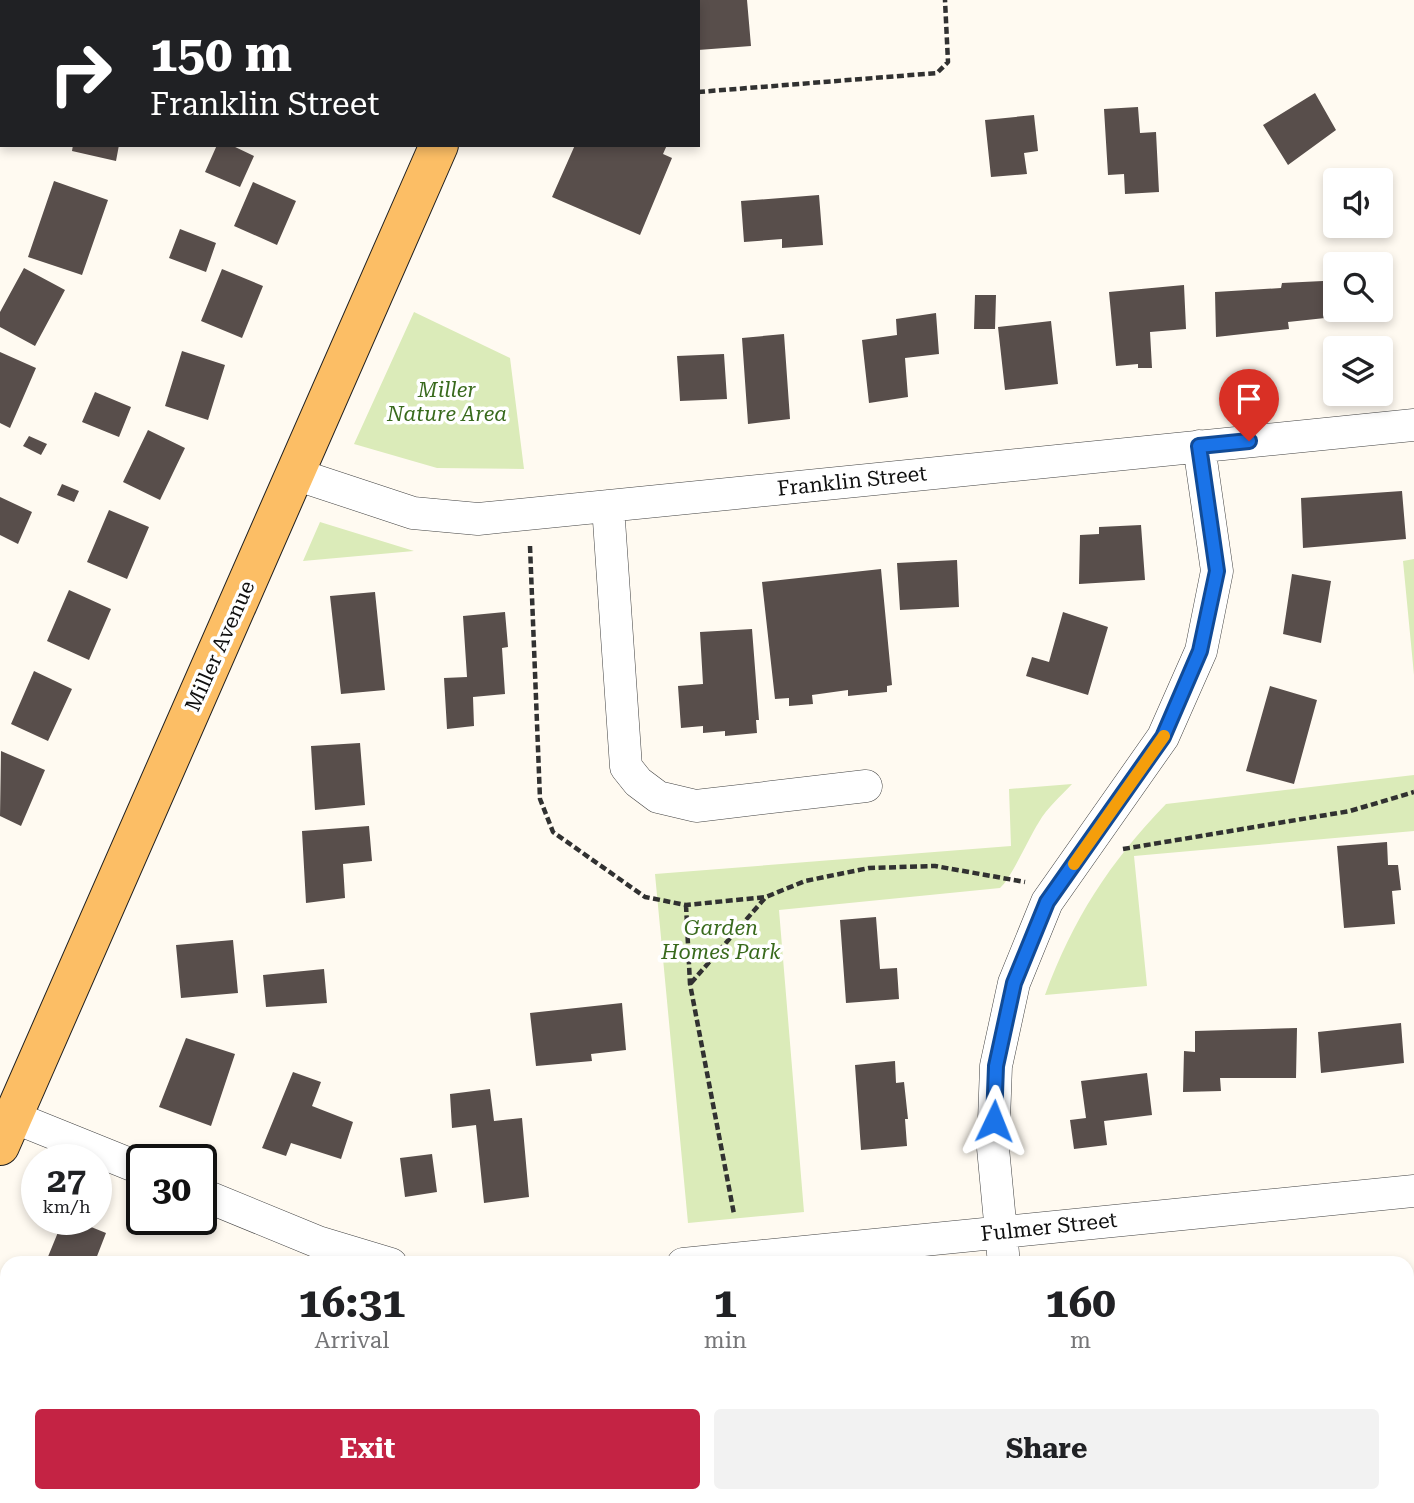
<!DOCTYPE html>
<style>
:root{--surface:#fff;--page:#f2f2f2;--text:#202124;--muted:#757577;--accent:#c42344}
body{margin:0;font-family:"Roboto Serif",serif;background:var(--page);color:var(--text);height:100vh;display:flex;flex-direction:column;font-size:26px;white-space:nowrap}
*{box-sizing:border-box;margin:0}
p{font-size:23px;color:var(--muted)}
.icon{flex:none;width:38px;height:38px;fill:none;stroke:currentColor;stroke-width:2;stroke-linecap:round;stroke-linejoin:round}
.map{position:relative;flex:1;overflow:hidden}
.details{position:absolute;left:0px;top:1256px;width:1414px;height:247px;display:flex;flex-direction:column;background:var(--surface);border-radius:21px 21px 0 0;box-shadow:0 4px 10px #0003}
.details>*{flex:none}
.hud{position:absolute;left:0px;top:0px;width:700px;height:147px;box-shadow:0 4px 10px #0003;background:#202124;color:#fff;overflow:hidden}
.fabs{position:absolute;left:1323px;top:168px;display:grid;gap:14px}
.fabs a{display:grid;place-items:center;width:70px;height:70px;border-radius:7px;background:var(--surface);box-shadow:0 4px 10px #0003;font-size:35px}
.speed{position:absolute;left:21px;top:1144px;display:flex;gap:14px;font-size:35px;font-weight:700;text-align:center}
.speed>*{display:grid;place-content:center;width:91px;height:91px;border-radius:50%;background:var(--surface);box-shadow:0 4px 10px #0003;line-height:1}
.speed small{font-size:18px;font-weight:400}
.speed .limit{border:4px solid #111;border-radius:10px;background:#fff;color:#111}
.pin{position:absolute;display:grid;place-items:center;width:60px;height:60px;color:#fff;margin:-72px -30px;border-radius:50% 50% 50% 0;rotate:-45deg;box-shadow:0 0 7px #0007}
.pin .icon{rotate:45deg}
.me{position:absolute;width:77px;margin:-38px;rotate:2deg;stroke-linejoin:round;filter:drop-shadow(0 0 5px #0008)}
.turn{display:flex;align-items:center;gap:24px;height:147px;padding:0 35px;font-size:32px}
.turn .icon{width:91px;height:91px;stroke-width:2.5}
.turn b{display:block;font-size:49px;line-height:60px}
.eta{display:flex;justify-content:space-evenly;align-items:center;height:119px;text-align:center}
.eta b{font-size:42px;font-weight:700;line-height:49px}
.cta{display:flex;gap:14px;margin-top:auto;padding:14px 35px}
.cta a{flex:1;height:80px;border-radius:7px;background:var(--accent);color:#fff;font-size:28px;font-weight:700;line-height:80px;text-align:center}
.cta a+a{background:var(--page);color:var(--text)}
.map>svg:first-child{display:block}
</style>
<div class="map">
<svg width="1414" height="1503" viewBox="0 0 1414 1503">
<rect width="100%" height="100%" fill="#fffaf1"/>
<!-- green -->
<path fill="#dbebb9" d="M414,312L510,358L524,469L437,468L354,444Z
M320,522L414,551L303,561Z
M1414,559V675L1403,561Z
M1414,775V831L1134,856L1147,986L1045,995C1073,919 1109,863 1166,804Z
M1072,784C1061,796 1047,808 1039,822C1028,839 1011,879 1000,888L779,910L804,1212L688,1223L655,874L1011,846L1009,789Z
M472,1496H831L832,1503H473Z"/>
<!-- building -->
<path fill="#584e4b" d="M698,0H747L751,46L698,50Z
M1315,93L1336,130L1288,165L1263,125Z
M1138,107L1140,133L1156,132L1159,192L1125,194L1124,174L1108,175L1104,109Z
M1034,115L1038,151L1024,153L1027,174L991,177L985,120Z
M73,145H119L116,161L72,151Z
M217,145H231L254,156L240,187L205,172Z
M575,145H667L663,154L672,158L640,235L552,197Z
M54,181L108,200L82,275L28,257Z
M253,182L296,201L277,245L234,226Z
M819,195L823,245L782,248V239L744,242L741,201Z
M180,229L216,243L206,272L169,258Z
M24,268L65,290L35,346L0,327V312Z
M222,269L263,286L242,338L201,321Z
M1323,281L1325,318L1288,322L1289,329L1216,337L1215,292L1281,288L1282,283Z
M1184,285L1186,329L1150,332L1152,368H1138V364L1116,366L1109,292Z
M975,295H996L995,329H974Z
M936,313L939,354L905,358L908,397L869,403L862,340L897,335L896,319Z
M1051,321L1058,384L1005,390L998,327Z
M784,334L790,419L748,424L742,338Z
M182,351L225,365L208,420L165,406Z
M0,352L36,368L10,428L0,423Z
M724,354L727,399L680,401L677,356Z
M95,392L131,407L119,437L82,422Z
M148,430L185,448L160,500L123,482Z
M29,436L47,444L41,455L23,446Z
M62,484L79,491L74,502L57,495Z
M1402,491L1406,539L1303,548L1301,498Z
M0,497L32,512L18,544L0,535Z
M109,510L149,527L127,579L87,562Z
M1141,525L1145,580L1079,584L1080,535L1099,534V527Z
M957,560L959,607L900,610L897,563Z
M881,569L892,685L887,686V692L848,696V690L812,695L813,704L789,706V698L775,699L762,582Z
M1292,574L1331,581L1321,643L1283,634Z
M69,590L111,609L89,660L47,641Z
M375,592L385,690L341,694L330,596Z
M505,612L508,647L502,648L505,694L473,697L474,726L447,729L444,678L467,677L463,616Z
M1063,612L1108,627L1088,695L1026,676L1032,657L1049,662Z
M752,629L759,720H756L757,733L725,736V731L703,733V726L681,728L678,686L703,684L700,632Z
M34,671L72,689L48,741L11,724Z
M1270,686L1317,700L1294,784L1246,771Z
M360,743L365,805L315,810L311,746Z
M1,751L45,770L21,826L0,816Z
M369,826L372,861L343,864L345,898L306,903L302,831Z
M1387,842L1388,865H1398L1401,890L1392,891L1395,924L1344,928L1337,846Z
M876,917L880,969L897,968L899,999L846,1003L840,920Z
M233,940L238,993L181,998L176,945Z
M324,969L327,1003L266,1007L263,975Z
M622,1003L626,1050L591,1054L592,1061L536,1066L530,1013Z
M1401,1023L1404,1063L1321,1073L1318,1032Z
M1297,1028L1296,1078H1220L1221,1091L1183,1092L1184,1051L1195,1052V1031Z
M186,1038L235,1054L211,1126L159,1107Z
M895,1061L896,1083L904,1082L908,1119H905L907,1146L861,1150L855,1065Z
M293,1072L321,1082L312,1106L353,1122L341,1159L291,1143L286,1156L262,1148Z
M1147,1073L1152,1115L1104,1121L1107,1145L1074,1149L1070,1120L1086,1118L1081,1081Z
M490,1089L494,1121L522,1118L529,1197L484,1203L476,1125L452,1128L450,1094Z
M432,1154L437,1192L405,1197L400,1158Z
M63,1220H74L106,1233L94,1264H45Z
M0,1383L7,1386V1459L0,1456Z
M112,1496H155L152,1503H109Z
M369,1496H413L412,1503H368Z
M878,1496H922V1498L915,1499L916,1503H879Z
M1194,1496H1237V1503H1195Z
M1333,1496H1369V1503H1333Z"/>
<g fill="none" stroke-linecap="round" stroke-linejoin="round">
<defs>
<path id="minor" d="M6,0L7,2
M0,127L2,121
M295,474L413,513L478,519L1414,425
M608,506L626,767L638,782L658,797L696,806L866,786
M13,1117L142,1169
M201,1194L318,1242L391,1264
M683,1264L1414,1191
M1004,1264L993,1148L996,1066L1014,983L1047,902L1163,737L1201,651L1217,571L1199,446
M269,1503L270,1496"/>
<path id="major" d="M501,2L502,0
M0,1146L439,145"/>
</defs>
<!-- minor casing -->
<use href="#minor" stroke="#424242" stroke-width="33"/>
<!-- major casing -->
<use href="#major" stroke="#202020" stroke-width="40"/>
<!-- path -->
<path stroke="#313131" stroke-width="4.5" stroke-dasharray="7 3.5" stroke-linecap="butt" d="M698,92L937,73L948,62L945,0
M530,546L540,799L553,832L645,897L686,905L766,897L805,881L869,868L935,866L1025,882
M1123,849L1350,811L1414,792
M686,905L690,984L734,1214
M691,983L765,898"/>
<!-- minor -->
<use href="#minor" stroke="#fff" stroke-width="32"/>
<!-- major -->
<use href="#major" stroke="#fcbe65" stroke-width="38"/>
</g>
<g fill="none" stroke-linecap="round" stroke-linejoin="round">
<defs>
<path id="route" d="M994,1121L996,1066L1014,983L1047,902L1163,737L1200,651L1217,571L1199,446L1249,441"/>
</defs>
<!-- route casing -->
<use href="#route" stroke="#114b97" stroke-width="18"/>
<!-- route -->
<use href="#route" stroke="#1a73e8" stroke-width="12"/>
<!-- slow -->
<path stroke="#f59e0b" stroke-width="12" d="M1074,864L1164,736"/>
</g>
<g text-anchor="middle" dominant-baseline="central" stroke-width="7" stroke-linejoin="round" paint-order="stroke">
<!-- park labels -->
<g font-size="21" font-style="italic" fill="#396a1d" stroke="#fff">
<text x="447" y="390">Miller<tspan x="447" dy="24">Nature Area</tspan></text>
<text x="721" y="928">Garden<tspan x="721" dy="24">Homes Park</tspan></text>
</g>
<!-- street labels -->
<g font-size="21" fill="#0f0f0f" stroke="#fff">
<text transform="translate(852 481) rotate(-6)">Franklin Street</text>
<text transform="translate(220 646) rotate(-66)">Miller Avenue</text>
<text transform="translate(1049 1227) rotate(-6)">Fulmer Street</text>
</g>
</g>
</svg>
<div class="fabs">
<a><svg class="icon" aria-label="sound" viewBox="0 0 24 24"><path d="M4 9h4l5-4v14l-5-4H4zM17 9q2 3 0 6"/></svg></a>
<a><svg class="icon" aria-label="search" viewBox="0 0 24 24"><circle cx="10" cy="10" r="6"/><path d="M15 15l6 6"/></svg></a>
<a><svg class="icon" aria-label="layers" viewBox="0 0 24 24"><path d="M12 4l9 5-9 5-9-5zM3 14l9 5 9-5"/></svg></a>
</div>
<div class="speed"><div>27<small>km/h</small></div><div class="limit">30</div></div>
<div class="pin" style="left:1249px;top:441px;background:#d93025"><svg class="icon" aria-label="arrive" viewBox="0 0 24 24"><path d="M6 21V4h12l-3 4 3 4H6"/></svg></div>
<svg class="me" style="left:994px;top:1121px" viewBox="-20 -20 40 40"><path d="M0-17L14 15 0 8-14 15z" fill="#1a73e8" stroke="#fff" stroke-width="4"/></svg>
<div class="hud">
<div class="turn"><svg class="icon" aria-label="right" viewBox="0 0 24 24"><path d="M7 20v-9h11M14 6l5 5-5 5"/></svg><div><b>150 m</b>Franklin Street</div></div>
</div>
<section class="details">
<div class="eta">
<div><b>16:31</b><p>Arrival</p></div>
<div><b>1</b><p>min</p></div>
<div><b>160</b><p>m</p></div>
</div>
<div class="cta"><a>Exit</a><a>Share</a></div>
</section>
</div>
